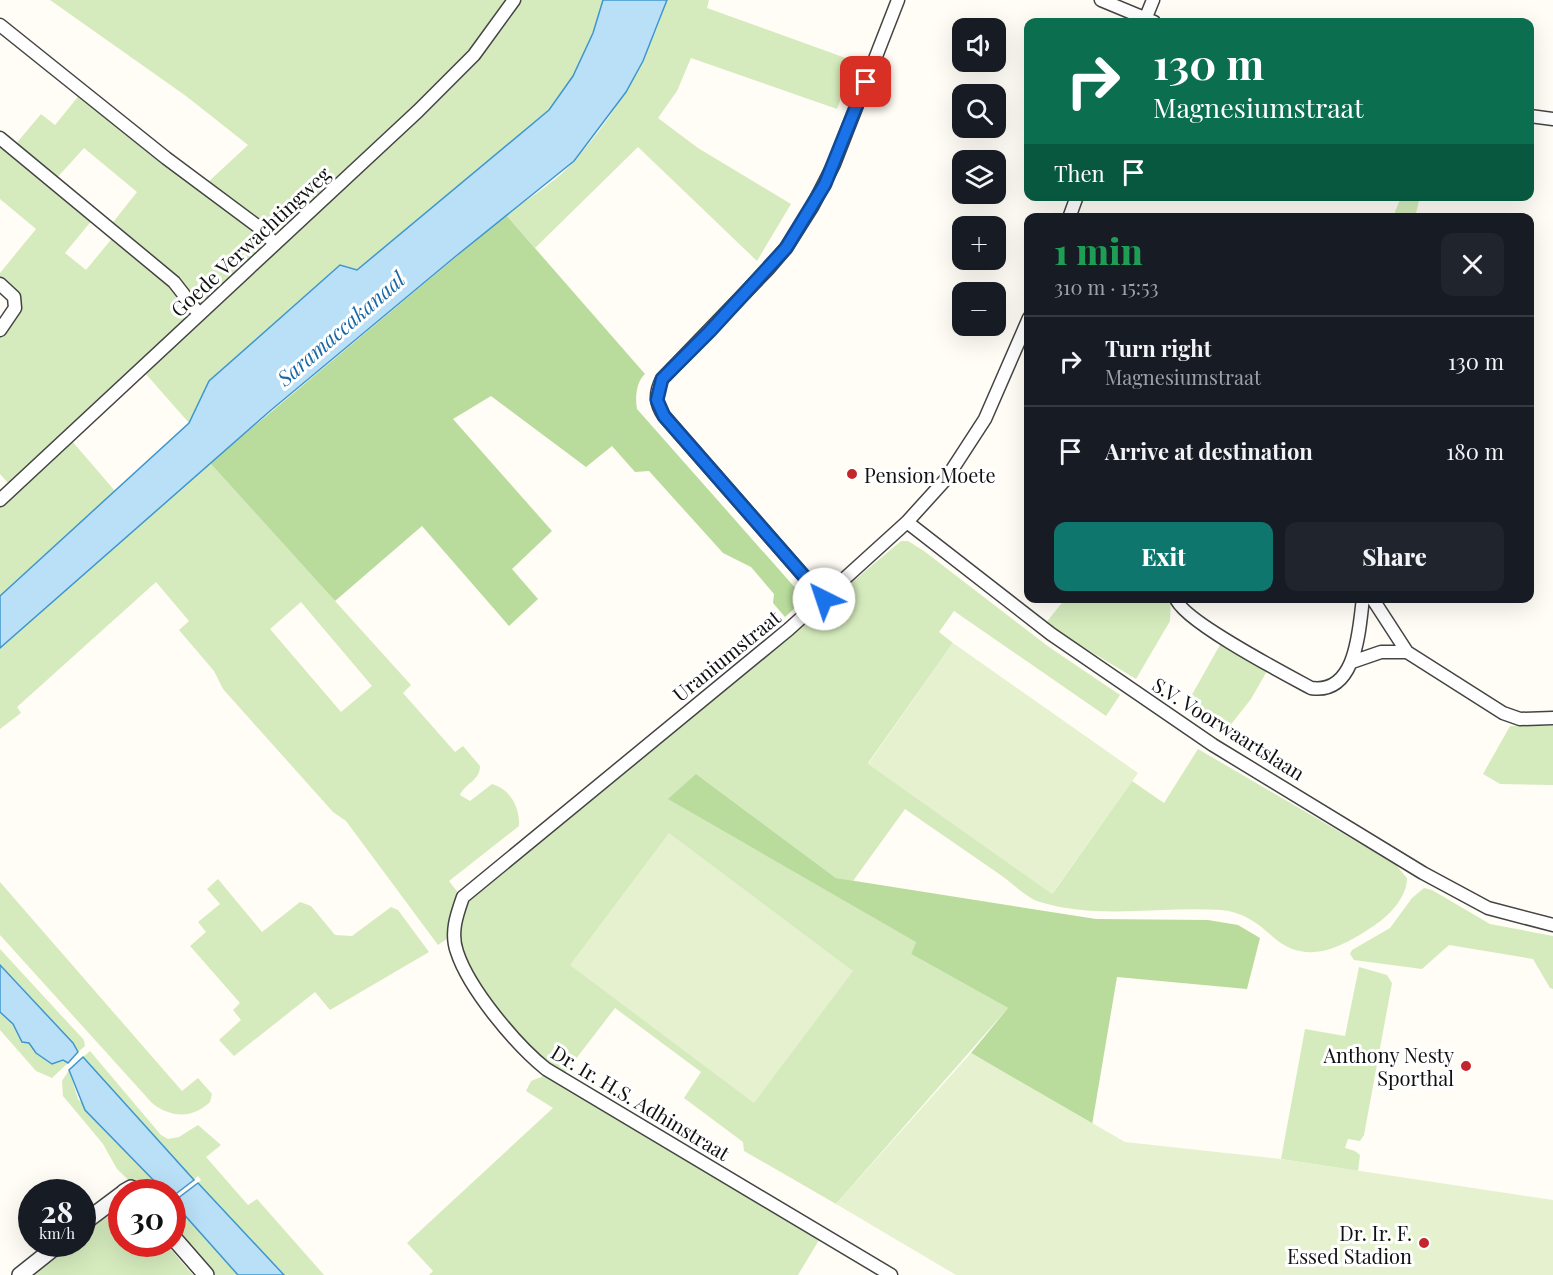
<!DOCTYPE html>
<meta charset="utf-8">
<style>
:root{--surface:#171b24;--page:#20242c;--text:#f1f3f6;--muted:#9ea1a6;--line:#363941;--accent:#0f766e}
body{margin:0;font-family:"Playfair Display",serif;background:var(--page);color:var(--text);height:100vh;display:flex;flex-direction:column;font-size:22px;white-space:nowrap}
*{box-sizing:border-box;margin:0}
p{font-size:20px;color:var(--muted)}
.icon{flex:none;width:33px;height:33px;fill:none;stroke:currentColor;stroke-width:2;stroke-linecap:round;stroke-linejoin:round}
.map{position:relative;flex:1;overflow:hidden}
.details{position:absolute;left:1024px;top:213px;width:510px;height:390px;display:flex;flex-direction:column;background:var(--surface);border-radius:12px;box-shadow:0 6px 24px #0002}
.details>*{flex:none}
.banner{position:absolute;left:1024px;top:18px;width:510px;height:183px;border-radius:12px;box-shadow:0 6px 24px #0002;background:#0b6e4f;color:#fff;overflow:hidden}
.tools{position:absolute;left:952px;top:18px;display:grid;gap:12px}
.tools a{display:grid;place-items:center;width:54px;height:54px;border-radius:12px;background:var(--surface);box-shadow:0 6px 24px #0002;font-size:30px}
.speed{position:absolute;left:18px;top:1179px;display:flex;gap:12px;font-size:30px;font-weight:700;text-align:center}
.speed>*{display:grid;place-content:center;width:78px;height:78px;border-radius:50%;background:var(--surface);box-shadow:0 6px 24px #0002;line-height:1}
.speed small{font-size:15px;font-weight:400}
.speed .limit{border:9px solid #d22;background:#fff;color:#111}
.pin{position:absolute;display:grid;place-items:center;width:51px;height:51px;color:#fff;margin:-26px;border-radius:12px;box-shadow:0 3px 9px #0006}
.me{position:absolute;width:66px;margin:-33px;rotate:319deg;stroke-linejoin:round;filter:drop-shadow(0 0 4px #0008)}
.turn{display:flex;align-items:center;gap:21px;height:126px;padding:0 30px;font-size:27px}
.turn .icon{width:78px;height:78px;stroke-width:2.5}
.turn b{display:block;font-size:42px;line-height:51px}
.then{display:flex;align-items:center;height:57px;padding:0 30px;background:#0003;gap:12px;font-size:22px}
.round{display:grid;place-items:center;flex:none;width:63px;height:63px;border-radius:12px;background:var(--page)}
.head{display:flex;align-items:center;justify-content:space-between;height:102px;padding:0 30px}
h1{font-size:36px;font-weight:800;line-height:45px;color:#1e9e55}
.action{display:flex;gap:12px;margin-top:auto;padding:12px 30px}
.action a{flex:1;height:69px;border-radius:12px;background:var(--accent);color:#fff;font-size:24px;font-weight:800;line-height:69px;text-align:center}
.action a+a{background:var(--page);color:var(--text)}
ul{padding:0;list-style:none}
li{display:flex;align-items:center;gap:18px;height:90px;padding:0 30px;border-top:2px solid var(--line)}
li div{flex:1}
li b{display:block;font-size:22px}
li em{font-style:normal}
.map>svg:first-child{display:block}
</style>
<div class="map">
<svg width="1553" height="1275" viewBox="0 0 1553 1275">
<rect width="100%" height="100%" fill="#fffdf5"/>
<!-- green -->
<path fill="#d5ebbd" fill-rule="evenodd" d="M50,0H508L467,56L274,235L206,184L248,145L186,96Z
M520,0H603L593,33L573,76L549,110L357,270L209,381L189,423L145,373L478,58Z
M667,0H709L707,8L854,61L837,109L691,58L677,91L658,118L698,148L791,204L757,261L638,147L535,248L506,215C529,198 557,181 575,160C617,113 648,59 667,0Z
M81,93L251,226L259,236L260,249L201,305L195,303L110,226L137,192L84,148L55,180L14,146L41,114L55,125Z
M0,143L93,219L65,253L86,270L114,236L163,276L192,313L8,483L0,474V335C26,311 26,302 0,278V273L36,229L0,199Z
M1401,197H1420L1415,217H1393Z
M72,441L115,491L0,596V507Z
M210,463L411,685L403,693L455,752L463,746L480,766C480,781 465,783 460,795L470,801L492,784C510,789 520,807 519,826L449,881L459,894L447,929L448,938L438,945L346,821L333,812L223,689L214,671L179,630L189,621L156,582L17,707L21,713L0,729V648ZM301,602L372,686L341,712L270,629Z
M901,541H908L924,551L1049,647L1120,695L1106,716L954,611L939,632L953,643L868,763L1053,893L1132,781L1164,803L1198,749L1395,864L1407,878C1407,897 1390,915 1375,925C1342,947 1307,967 1273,937C1258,923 1243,912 1221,910C1161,906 1099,920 1040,902C1027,898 1013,884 1002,876C970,854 937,831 905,809L853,881L836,878L696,774L916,942L911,954L1008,1008L836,1204L744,1151L743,1142L684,1098L701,1072L615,1008L565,1073C526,1052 463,979 460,934C459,919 468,903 476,891L762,658Z
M1065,599H1171L1170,621L1136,679L1045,624Z
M1221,643L1267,671L1251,699L1225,732L1185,707Z
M1510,726H1553V785L1500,784L1483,774Z
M218,879L262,932L300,902L311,906L335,935L352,936L391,907L398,910L429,952L330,1010L315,992L234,1056L219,1040L241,1020L233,1010L240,1003L190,946L206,932L198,922L220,904L207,889Z
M0,882L182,1091L198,1078L212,1094L210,1102C192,1119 171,1118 152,1103L0,935Z
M1424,888L1432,890L1490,924L1553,936V989L1550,988L1533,959L1449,945L1422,969L1354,960L1350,954L1352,950L1390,928L1412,898Z
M0,949L84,1040L85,1046L78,1052L73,1043L0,965Z
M1359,967L1387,975L1392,983L1364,1135L1360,1141L1348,1139L1345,1148L1355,1151L1360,1155L1358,1171L1281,1159L1305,1029L1345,1036Z
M0,1012L13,1024L22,1042H29L36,1053L68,1063L52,1078L36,1071L0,1030Z
M90,1051L161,1135L168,1139L179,1137L198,1125L221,1145L206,1157L248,1205L257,1199L324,1275H284L198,1183L201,1180L198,1176L194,1180L83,1057Z
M69,1070L78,1099L165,1192H141L117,1169L103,1144L63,1096L62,1081Z
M546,1075L819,1240L798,1275H429L433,1271L407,1243L553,1108L526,1091L531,1081Z
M173,1202L238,1275H215L173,1226Z
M121,1207L122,1244H166L193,1275H33L72,1244H82L83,1235L116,1208Z"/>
<!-- forest -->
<path fill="#b9dc9c" d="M506,215L645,374C636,382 635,398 637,409L805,599L785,617L773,603L774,594L751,567L723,553L649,471L635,472L612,446L586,467L491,396L453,419L552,531L512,569L538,599L509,626L422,526L335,601L210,463Z
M696,774L836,878L1096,919L1208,920L1238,925L1260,938L1247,989L1117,977L1092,1125L971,1053L1008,1008L911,954L916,942L668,799Z"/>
<!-- pitch -->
<path fill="#e6f2cf" d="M953,643L1138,773L1052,894L868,764Z
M669,833L853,971L754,1103L570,965Z
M971,1053L1125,1142L1281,1159L1553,1200V1275H956L836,1204Z"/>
<!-- water -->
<path fill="#b9e0f7" stroke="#3f96cf" stroke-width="1.5" d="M603,0H667L643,61L626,92L574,161L456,256L270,411L0,648V596L189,423L209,381L340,265L357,270L549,110L573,76L593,33Z
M0,965L73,1043L78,1052L68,1063L63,1060L52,1064L36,1053L29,1043L22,1042L13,1024L0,1012Z
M83,1057L194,1180L173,1196L172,1192H165L85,1110L69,1070Z
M198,1183L284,1275H238L173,1202Z"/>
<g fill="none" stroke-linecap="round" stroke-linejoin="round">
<defs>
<path id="minor" d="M1101,0L1154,22
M1144,22L1153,0
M0,25L166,158L260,228L275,244
M1530,116L1553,119
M0,138L174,282L199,314
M1069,218L1077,196
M0,284L14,297L15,308L0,330
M0,500L418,111L474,55L514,0
M907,522L1051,634L1213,745L1423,873L1488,908L1553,925
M1176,598C1180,619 1287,675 1311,688C1357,695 1359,629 1363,598
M1372,598L1407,652L1503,713L1520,719L1553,718
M824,599L664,416C655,403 655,393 662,379L768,269L786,248L812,207L834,164L898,0
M1352,662L1381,652H1407
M891,1275L546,1069C516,1045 469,989 457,952C450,933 457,914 463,897L789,629L907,522L946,479L985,419L1029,318"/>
<path id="tertiary" d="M124,1192L131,1188L134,1192
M82,1224L122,1194
M172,1236L206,1275
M20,1275L59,1244"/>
</defs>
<!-- minor casing -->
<use href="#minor" stroke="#444" stroke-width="15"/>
<!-- tertiary casing -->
<use href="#tertiary" stroke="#444" stroke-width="18"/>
<!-- minor -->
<use href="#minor" stroke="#fff" stroke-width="12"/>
<!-- tertiary -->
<use href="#tertiary" stroke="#fff" stroke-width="15"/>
</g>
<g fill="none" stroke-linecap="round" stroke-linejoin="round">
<defs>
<path id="route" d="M824,599L664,416L657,400L662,379L710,331L786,248L825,184L866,82"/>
</defs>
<!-- route casing -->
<use href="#route" stroke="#114b97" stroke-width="15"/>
<!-- route -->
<use href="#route" stroke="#1a73e8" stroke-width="10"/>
</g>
<!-- markers -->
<g fill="#c4262e" stroke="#fff" stroke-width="2">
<circle cx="852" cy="474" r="6"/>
<circle cx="1466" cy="1066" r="6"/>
<circle cx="1424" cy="1243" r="6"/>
</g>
<g text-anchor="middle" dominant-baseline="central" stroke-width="6" stroke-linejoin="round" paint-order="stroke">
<!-- street labels -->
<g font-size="20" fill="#111" stroke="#fff">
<text transform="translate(250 241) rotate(-43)">Goede Verwachtingweg</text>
<text transform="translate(726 655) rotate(-39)">Uraniumstraat</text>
<text transform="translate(1229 728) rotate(32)">S.V. Voorwaartslaan</text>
<text transform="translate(641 1102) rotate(31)">Dr. Ir. H.S. Adhinstraat</text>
</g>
<!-- poi labels -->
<g font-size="20" fill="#111" stroke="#fff" text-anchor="end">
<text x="864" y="474" text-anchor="start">Pension Moete</text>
<text x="1454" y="1054">Anthony Nesty<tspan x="1454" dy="23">Sporthal</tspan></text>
<text x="1412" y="1232">Dr. Ir. F.<tspan x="1412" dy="23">Essed Stadion</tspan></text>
</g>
<!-- water labels -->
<g font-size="21" font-style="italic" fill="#1768a6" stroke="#fff">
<text transform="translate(340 328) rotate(-41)">Saramaccakanaal</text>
</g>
</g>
</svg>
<div class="tools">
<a><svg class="icon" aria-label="sound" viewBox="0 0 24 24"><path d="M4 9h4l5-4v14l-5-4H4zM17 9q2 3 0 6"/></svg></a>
<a><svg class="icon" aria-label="search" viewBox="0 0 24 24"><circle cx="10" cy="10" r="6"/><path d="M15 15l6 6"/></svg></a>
<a><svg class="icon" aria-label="layers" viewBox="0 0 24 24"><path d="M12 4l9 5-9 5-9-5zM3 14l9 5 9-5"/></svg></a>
<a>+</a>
<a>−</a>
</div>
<div class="speed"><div>28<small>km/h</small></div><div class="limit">30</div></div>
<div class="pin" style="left:866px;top:82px;background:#d93025"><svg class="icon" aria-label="arrive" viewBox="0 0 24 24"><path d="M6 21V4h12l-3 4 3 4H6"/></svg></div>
<svg class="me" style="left:824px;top:599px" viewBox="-20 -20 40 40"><circle r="19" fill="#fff"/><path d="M0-13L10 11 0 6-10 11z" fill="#1a73e8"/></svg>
<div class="banner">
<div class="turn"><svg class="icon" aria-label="right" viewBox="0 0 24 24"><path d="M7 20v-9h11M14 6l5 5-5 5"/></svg><div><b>130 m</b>Magnesiumstraat</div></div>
<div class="then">Then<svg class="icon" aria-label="arrive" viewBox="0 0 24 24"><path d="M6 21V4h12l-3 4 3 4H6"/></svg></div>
</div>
<section class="details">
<div class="head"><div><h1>1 min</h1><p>310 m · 15:53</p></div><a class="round"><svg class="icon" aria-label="close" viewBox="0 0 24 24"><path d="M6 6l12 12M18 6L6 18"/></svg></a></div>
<ul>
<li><svg class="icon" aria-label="right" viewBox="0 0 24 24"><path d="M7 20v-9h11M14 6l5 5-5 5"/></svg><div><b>Turn right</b><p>Magnesiumstraat</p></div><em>130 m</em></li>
<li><svg class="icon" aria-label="arrive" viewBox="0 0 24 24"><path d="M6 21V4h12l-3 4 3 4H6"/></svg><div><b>Arrive at destination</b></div><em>180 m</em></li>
</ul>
<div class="action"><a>Exit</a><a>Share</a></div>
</section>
</div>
